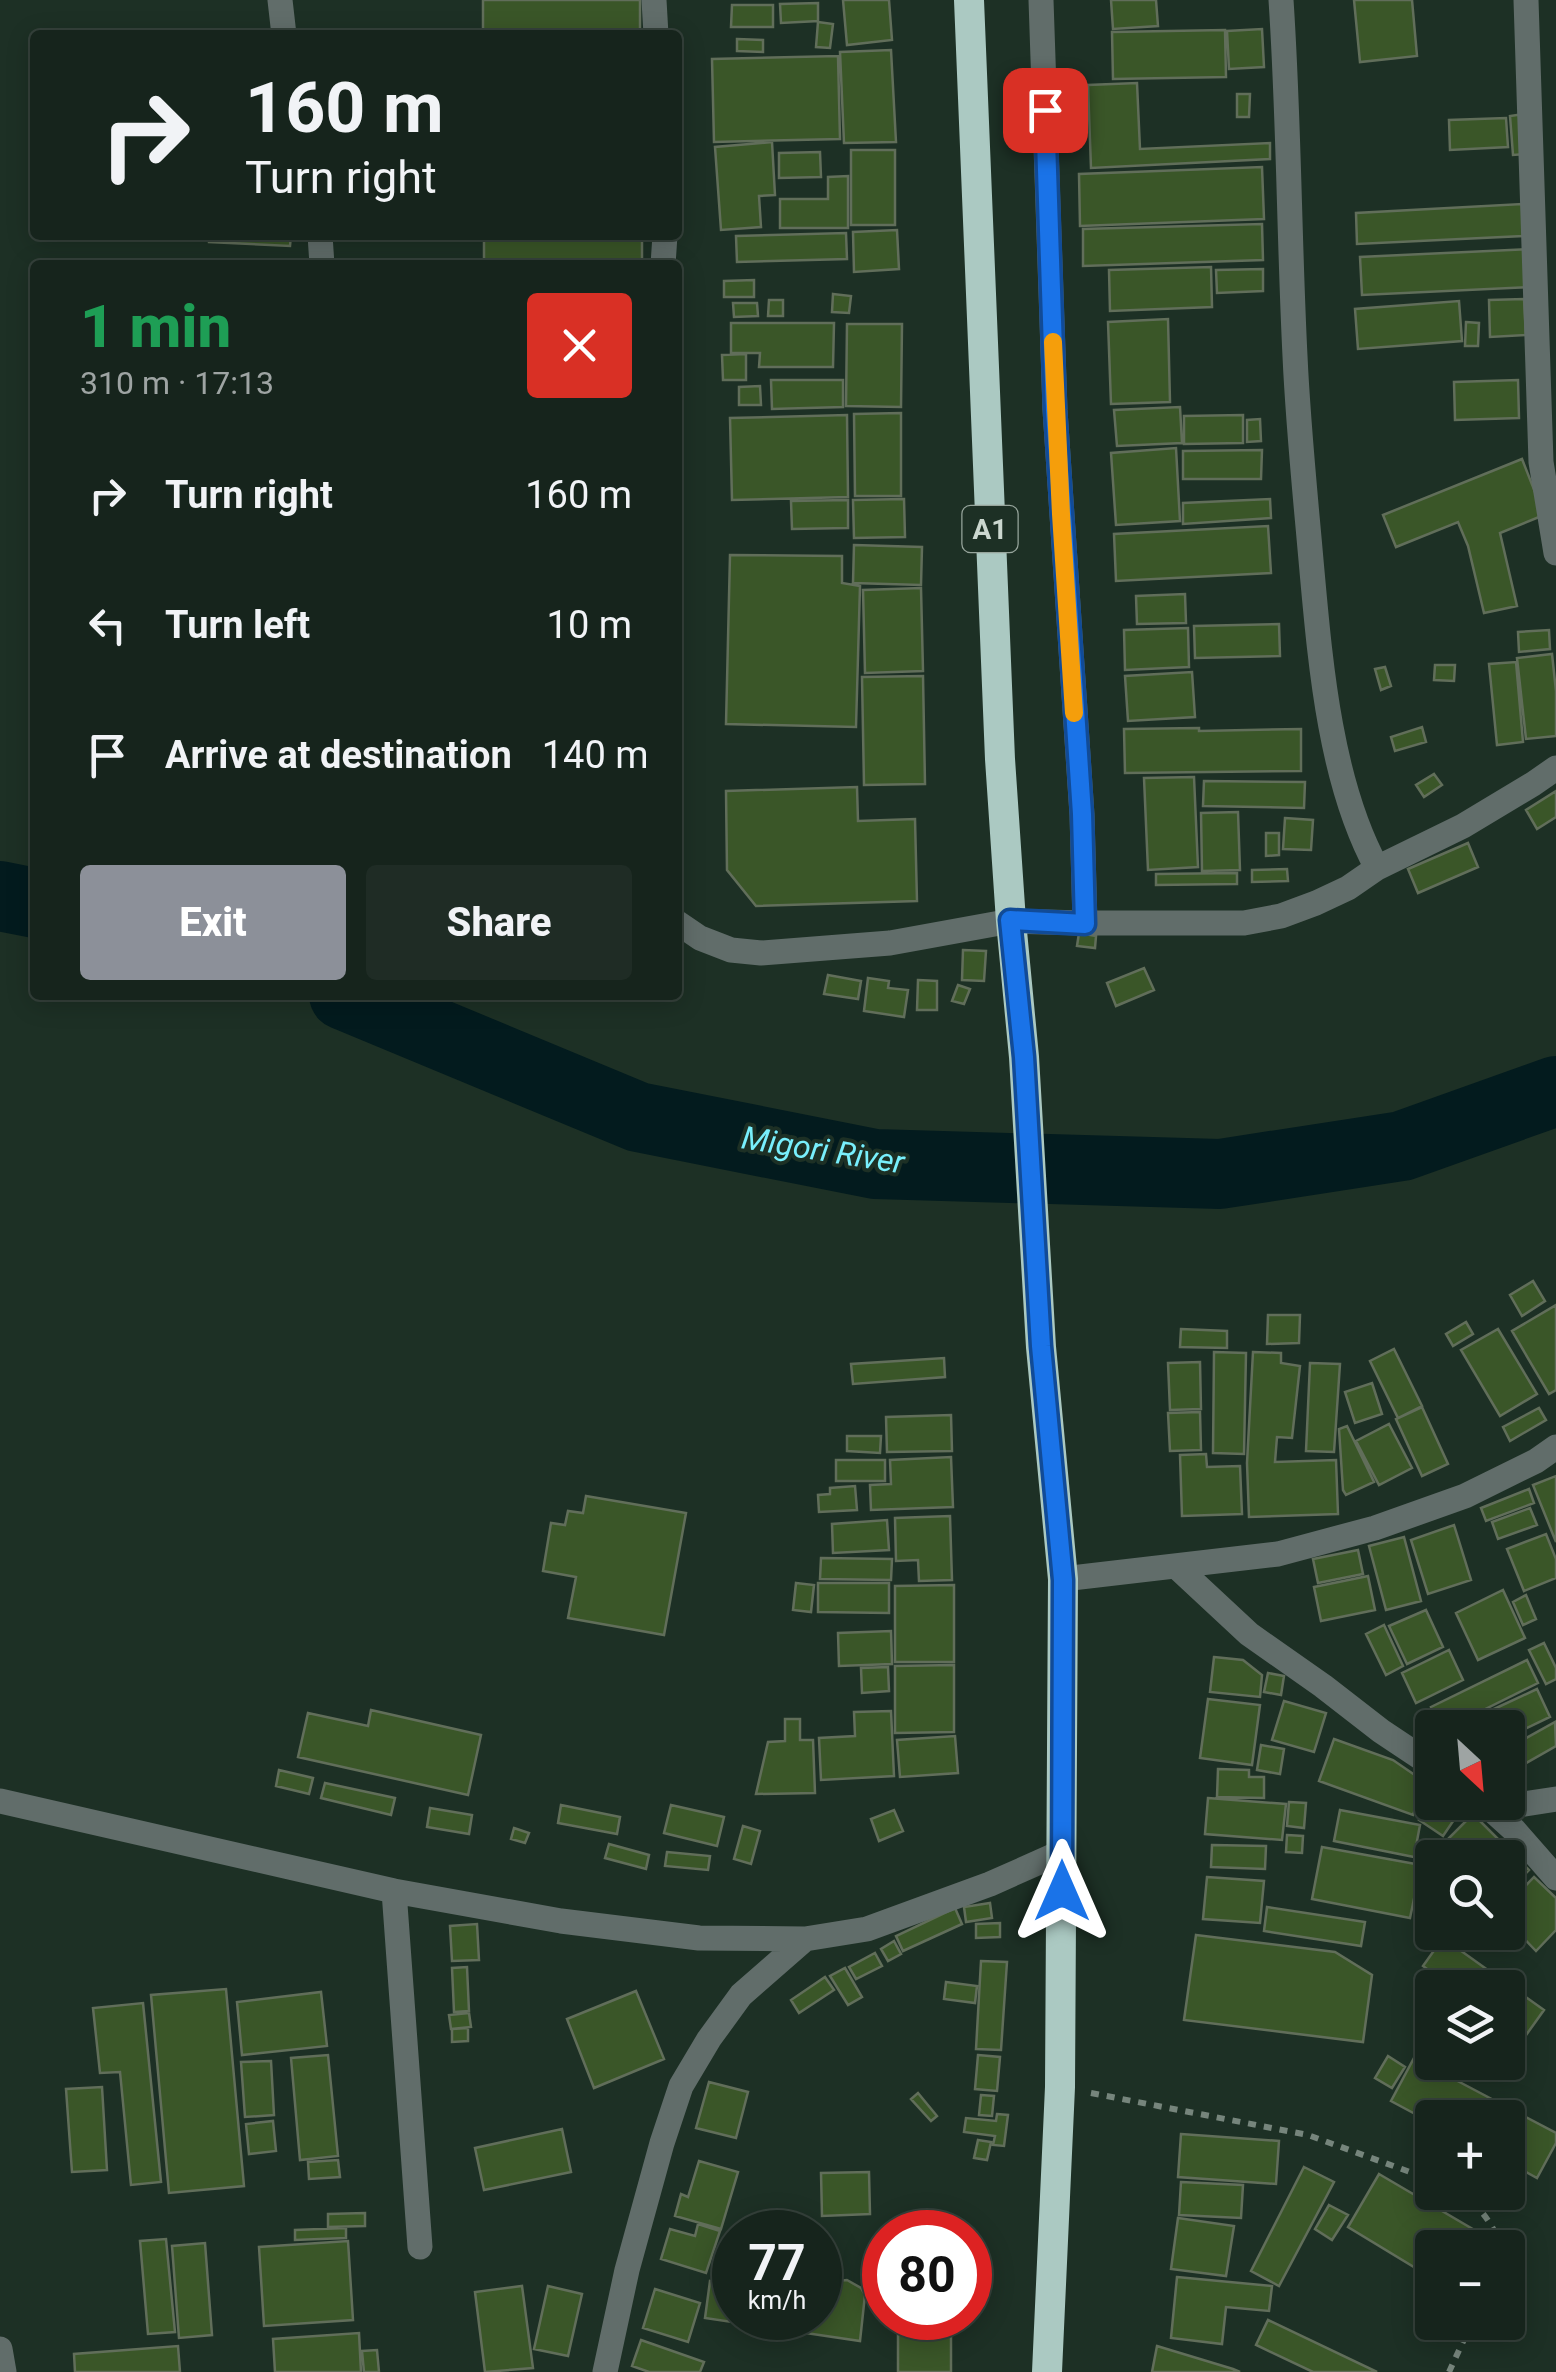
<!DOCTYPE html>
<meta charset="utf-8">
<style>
:root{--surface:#16241c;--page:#1f2c25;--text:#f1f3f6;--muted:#9ea4a3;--line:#35413b;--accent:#8c9099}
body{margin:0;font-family:Roboto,sans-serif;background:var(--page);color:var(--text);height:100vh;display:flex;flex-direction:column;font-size:38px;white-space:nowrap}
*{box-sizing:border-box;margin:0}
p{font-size:32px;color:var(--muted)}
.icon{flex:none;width:55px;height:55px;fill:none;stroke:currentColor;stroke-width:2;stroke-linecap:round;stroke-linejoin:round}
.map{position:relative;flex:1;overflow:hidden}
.side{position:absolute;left:30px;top:260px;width:652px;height:740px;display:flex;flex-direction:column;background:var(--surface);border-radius:10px;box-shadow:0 5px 25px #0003,0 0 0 2px var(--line)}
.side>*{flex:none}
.guide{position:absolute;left:30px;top:30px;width:652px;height:210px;border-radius:10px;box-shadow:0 5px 25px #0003,0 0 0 2px var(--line);background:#16241c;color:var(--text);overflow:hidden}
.needle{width:65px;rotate:154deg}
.fabs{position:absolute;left:1415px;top:1710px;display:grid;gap:20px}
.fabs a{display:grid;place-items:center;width:110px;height:110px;border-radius:10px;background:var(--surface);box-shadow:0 5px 25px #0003,0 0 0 2px var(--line);font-size:50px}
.speed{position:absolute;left:712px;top:2210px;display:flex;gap:20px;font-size:50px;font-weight:700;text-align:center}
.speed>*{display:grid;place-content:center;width:130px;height:130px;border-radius:50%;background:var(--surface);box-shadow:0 5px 25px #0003,0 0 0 2px var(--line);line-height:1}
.speed small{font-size:25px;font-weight:400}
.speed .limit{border:15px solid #d22;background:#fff;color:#111}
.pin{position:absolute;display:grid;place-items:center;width:85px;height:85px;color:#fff;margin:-42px;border-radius:20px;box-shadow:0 5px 15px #0006}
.me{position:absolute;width:110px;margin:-55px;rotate:0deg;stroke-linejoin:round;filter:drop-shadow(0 0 8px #0008)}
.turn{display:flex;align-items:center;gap:35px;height:210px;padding:0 50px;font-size:45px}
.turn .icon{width:130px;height:130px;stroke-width:2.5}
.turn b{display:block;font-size:70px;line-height:85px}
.round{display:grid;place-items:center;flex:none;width:105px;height:105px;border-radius:10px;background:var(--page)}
.summary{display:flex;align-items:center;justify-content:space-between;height:170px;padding:0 50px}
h1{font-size:60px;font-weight:800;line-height:75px;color:#1e9e55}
.button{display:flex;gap:20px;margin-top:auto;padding:20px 50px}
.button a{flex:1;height:115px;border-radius:10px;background:var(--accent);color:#fff;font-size:40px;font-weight:800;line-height:115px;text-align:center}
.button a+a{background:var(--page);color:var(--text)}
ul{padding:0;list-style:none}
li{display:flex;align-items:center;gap:30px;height:130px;padding:0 50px}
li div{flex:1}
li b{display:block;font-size:38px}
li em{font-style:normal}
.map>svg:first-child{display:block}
</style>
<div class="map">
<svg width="1556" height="2372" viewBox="0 0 1556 2372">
<rect width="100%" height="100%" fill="#1d3025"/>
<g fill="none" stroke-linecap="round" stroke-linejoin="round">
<!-- river -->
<path stroke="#031b1e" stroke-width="70" d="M0,896L35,903
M344,995L638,1117L875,1164L1220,1174L1402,1146L1556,1091"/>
</g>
<!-- building -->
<path fill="#3a5628" stroke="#616e5a" stroke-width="2.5" d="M483,0H640V35H483Z
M843,0H889L892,40L847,45Z
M1111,0H1156L1158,26L1113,29Z
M1354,0H1412L1417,56L1360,62Z
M818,3V21L781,23L780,4Z
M732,5H773V27H731Z
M818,22L833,24L830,48L816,47Z
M1262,29L1264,67L1229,69L1227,31Z
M1225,30L1226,77L1113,79L1112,32Z
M737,39L763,40V52L737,51Z
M891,50L896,142L844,143L840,52Z
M838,56L840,139L714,142L712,59Z
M1137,83L1140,149L1270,143V159L1091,168L1088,85Z
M1237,94H1250L1249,117H1237Z
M1524,114L1527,154L1513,155L1510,116Z
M1506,118L1508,147L1450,150L1449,120Z
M772,142L775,195L759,196L761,227L721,230L715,147Z
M851,150H895V225H851Z
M820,152L821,177L779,178V153Z
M1262,167L1264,219L1080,226L1079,174Z
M848,176V228H780V199H828V177Z
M1522,204L1523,236L1357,244L1356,213Z
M1262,224L1263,260L1083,266V229Z
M897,230L899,269L854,272L853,232Z
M846,233L847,259L737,262L736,236Z
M209,235H291L290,246L209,242Z
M484,235H642V265H484Z
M1529,249L1530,287L1362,295L1360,257Z
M1211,267L1212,307L1110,311L1109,270Z
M1263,269V291L1217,293L1216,270Z
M754,280V297H724V281Z
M833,294L851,296L849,313L832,312Z
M1524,299L1526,335L1490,337L1489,300Z
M769,300H783V316H768Z
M1459,301L1462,341L1358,349L1355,309Z
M733,303H757L758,316L734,317Z
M1168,319L1170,402L1111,404L1108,322Z
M1466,322L1479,323L1478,346H1465Z
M731,323H834L833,367H759L760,353H731Z
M847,324H902L901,407L846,406Z
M746,354V380H723L722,355Z
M771,380H843V407L772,409Z
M1518,380L1519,418L1455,420L1454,382Z
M760,386L761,405H739V387Z
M1180,407L1182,443L1117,446L1114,410Z
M901,413V496H855L854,414Z
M847,415L848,497L732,500L730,418Z
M1243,415V443L1184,444V416Z
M1260,419L1261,441L1247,442V420Z
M1176,448L1180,521L1116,525L1111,453Z
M1262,450L1261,479H1183V451Z
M1522,459L1544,515L1500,533L1517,606L1484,613L1468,546L1458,522L1396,547L1383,515Z
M904,499L905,537L854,538L853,500Z
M1270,499L1271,518L1183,524V503Z
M848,500V528L792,529L791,501Z
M1268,526L1271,573L1116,581L1114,534Z
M854,545L922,547L921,585L853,583Z
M730,555L842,556V583L860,586L856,727L726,724Z
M921,588L923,671L865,673L863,590Z
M1185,594L1186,623L1137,624L1136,596Z
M1279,624L1280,656L1195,658L1194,626Z
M1188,628L1189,667L1125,670L1124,630Z
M1549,630L1550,649L1519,652L1518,632Z
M1552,654L1556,691V736L1526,739L1517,658Z
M1516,662L1523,742L1497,745L1489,664Z
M1435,665H1455L1454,681L1434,680Z
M1385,667L1391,686L1381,690L1375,669Z
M1192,672L1195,717L1128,721L1125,676Z
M923,676L925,784L864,785L862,677Z
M1422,727L1426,742L1395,751L1391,737Z
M1199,728V731L1301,729V771L1125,773L1124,729Z
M1434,774L1442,785L1424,797L1416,785Z
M1194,777L1198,867L1148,870L1144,778Z
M1204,781L1305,782L1304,808L1203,806Z
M857,787L858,821L915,819L917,901L756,906L727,870L726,791Z
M1556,791V817L1537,829L1526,810Z
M1238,812L1240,870L1202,871L1201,813Z
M1285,818L1313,820L1311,850L1283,849Z
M1266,833H1279V855L1266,856Z
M1468,843L1478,867L1418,893L1408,869Z
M1287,869L1288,881L1252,882V870Z
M1237,873V884L1156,885V874Z
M1079,933L1096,936L1095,948L1077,946Z
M963,950L986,951L984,981L962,980Z
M1144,968L1154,990L1116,1006L1107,983Z
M828,975L861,981L858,999L824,994Z
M868,978L889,981L888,988L908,990L904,1017L864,1011Z
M918,980L937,981V1010H917Z
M958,985L970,989L964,1004L952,1001Z
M1533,1281L1545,1301L1522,1316L1510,1295Z
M1556,1305V1390L1549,1394L1512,1331Z
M1268,1315H1300L1299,1343L1267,1344Z
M1466,1322L1473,1334L1453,1346L1446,1334Z
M1181,1329L1227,1331V1348L1180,1347Z
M1498,1329L1537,1394L1500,1416L1461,1350Z
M1394,1349L1422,1406L1398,1418L1370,1361Z
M1214,1352L1246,1353L1244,1454L1213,1453Z
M1253,1352L1281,1353V1363L1300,1366L1292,1438L1277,1437L1275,1462L1336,1460L1338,1514L1249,1517L1247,1463Z
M944,1358L945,1377L853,1384L851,1364Z
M1200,1362L1201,1409L1170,1410L1168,1363Z
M1310,1363L1340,1364L1334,1452L1306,1451Z
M1372,1383L1382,1414L1355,1423L1345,1392Z
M1422,1407L1448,1464L1422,1476L1396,1419Z
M1539,1408L1546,1420L1510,1441L1503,1427Z
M1200,1412L1201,1450L1170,1451L1168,1413Z
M951,1415L952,1451L887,1452L886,1417Z
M1389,1424L1412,1468L1379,1485L1356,1441Z
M1347,1426L1374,1482L1346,1495L1343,1490L1339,1429Z
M847,1436H881L880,1453L847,1451Z
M1206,1454L1207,1467L1240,1466L1242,1514L1182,1516L1180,1455Z
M951,1457L953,1507L871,1510L870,1485L891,1484L890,1460Z
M836,1460H885V1481H836Z
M1556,1476V1542L1533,1485Z
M855,1486L857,1510L819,1512L818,1495L830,1494V1488Z
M1529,1489L1534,1503L1486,1521L1481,1508Z
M586,1496L686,1513L664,1635L568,1618L576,1577L543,1571L551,1523L565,1525L568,1511L583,1513Z
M1530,1508L1537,1525L1498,1539L1492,1522Z
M950,1516L952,1580L919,1581L918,1560L896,1561L895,1518Z
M887,1520L889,1550L833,1553L832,1524Z
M1454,1525L1471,1580L1428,1594L1411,1540Z
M1546,1534L1556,1559V1578L1524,1591L1507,1549Z
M1404,1537L1421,1601L1386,1610L1369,1546Z
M1358,1550L1363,1574L1318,1583L1313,1559Z
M821,1558L892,1559L891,1580L820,1579Z
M1368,1576L1375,1610L1321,1621L1314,1587Z
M796,1583L814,1585L811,1612L793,1610Z
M818,1583H889V1613L818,1612Z
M954,1585V1662H895V1586Z
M1503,1590L1525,1638L1478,1660L1456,1613Z
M1526,1595L1536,1619L1523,1625L1513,1602Z
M1426,1610L1443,1647L1407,1664L1389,1626Z
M1384,1625L1403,1666L1386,1675L1366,1634Z
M891,1631L892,1664L839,1666L838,1633Z
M1544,1643L1556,1668V1679L1546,1684L1529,1650Z
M1449,1650L1463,1680L1416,1703L1402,1673Z
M1214,1657L1243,1660L1262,1675L1260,1697L1210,1692Z
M1527,1660L1538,1683L1447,1728H1441L1431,1707Z
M954,1665V1732L895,1733V1666Z
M888,1667L889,1691L862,1693L861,1668Z
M1268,1673L1284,1676L1281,1695L1264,1692Z
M1537,1689L1550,1717L1508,1737V1728H1502L1494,1709Z
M1208,1699L1260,1705L1252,1765L1200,1758Z
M1284,1701L1326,1713L1314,1752L1272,1740Z
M371,1710L481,1735L468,1795L298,1757L308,1713L368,1726Z
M1488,1710L1498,1728H1456Z
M891,1711L894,1776L821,1780L819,1738L855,1736L854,1712Z
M785,1719H800V1740H813L815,1793L756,1794L768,1742L785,1741Z
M1555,1722L1556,1746L1521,1766L1510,1747Z
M955,1736L958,1773L900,1777L897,1740Z
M1334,1739L1393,1760L1425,1782L1413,1815L1319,1781Z
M1261,1745L1284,1749L1280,1774L1257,1770Z
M1218,1769L1249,1770V1777H1264V1798L1217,1797Z
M279,1770L313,1778L309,1794L276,1786Z
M325,1783L395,1798L391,1815L321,1798Z
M1208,1798L1286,1804L1282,1840L1205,1834Z
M1432,1800V1802H1455L1462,1808L1443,1836L1419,1820Z
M1289,1802L1306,1803L1304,1828L1287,1826Z
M561,1805L620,1817L617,1834L558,1823Z
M671,1805L724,1817L717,1846L664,1833Z
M430,1808L472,1815L469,1834L427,1827Z
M894,1810L903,1831L879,1841L871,1819Z
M1340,1810L1420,1825L1414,1857L1334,1841Z
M1473,1814L1529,1870L1508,1892V1858H1465L1447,1840Z
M743,1826L760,1831L751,1864L734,1859Z
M514,1828L529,1833L525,1843L511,1839Z
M1287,1835L1303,1836L1302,1853L1286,1852Z
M609,1844L649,1855L646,1869L605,1858Z
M1212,1845L1266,1846L1265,1869L1211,1867Z
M1322,1847L1421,1865L1410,1918L1312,1899Z
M667,1852L710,1856L708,1870L665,1866Z
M1207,1877L1264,1881L1260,1923L1203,1919Z
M1534,1877L1556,1898V1930L1536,1951L1508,1922V1904Z
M990,1903L992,1918L966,1922L964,1907Z
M1267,1907L1365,1922L1361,1946L1264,1931Z
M955,1908L962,1924L903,1951L896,1936Z
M1000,1923V1937L976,1938V1924Z
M477,1924L479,1960L452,1961L450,1926Z
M1196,1935L1335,1952L1372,1975L1363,2042L1184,2020Z
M1443,1938L1544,2010L1524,2038L1508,2026V1988H1453L1423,1966Z
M894,1941L901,1954L888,1961L881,1949Z
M875,1953L882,1966L856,1979L849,1967Z
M981,1961L1007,1962L1001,2050L976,2049Z
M467,1967L469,2011L454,2012L452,1968Z
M845,1968L862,1997L848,2005L830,1976Z
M825,1977L834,1990L799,2013L791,2000Z
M946,1982L977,1986L975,2003L944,1999Z
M226,1989L244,2186L169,2193L151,1995Z
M636,1991L664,2059L594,2088L567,2019Z
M321,1992L327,2046L242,2055L237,2002Z
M143,2003L161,2182L131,2185L120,2072L100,2073L93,2008Z
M469,2013L471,2027L451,2029L449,2015Z
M468,2028V2041L452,2042V2029Z
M328,2055L338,2156L300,2160L291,2058Z
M978,2055L1000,2057L997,2091L975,2089Z
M1388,2056L1405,2067L1392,2088L1375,2078Z
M1414,2058L1556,2133V2143L1537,2178L1508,2162V2118H1432V2123L1391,2101Z
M271,2061L274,2115L245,2117L241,2062Z
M709,2082L748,2092L736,2138L696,2128Z
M102,2087L107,2170L72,2172L66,2089Z
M918,2093L937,2116L931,2121L911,2099Z
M981,2095L994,2096L992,2116L979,2115Z
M997,2114L1008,2115L1004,2146L993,2145L995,2136L964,2132L966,2118L996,2121Z
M273,2121L276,2151L249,2154L246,2124Z
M562,2129L571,2172L484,2190L475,2148Z
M1181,2134L1279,2141L1276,2184L1178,2177Z
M978,2140L991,2142L987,2160L974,2158Z
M338,2160L340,2177L309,2179L308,2162Z
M699,2161L738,2172L721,2229L675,2216L681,2194L688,2197Z
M1304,2167L1334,2182L1279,2286L1251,2271Z
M869,2172L870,2214L822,2216L821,2173Z
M1379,2174L1476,2231L1466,2248H1432V2278L1348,2227Z
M1181,2182L1243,2185L1241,2218L1179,2215Z
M1329,2205L1348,2215L1332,2240L1315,2229Z
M365,2213V2226L328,2227V2214Z
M1178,2218L1234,2226L1226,2276L1171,2269Z
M698,2224L720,2231L706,2273L661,2259L670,2229L695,2236Z
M346,2228V2238L295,2240V2230Z
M166,2239L175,2332L148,2334L140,2241Z
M348,2241L353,2320L264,2326L259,2247Z
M205,2243L212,2335L179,2338L172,2246Z
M1177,2277L1272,2286L1269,2311L1226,2307L1222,2344L1171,2338Z
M847,2280L861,2288L865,2295L860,2341L705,2318L710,2281L735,2285V2318H820V2298H823L825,2290L838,2281Z
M522,2286L533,2368L485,2372L475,2292Z
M548,2286L582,2294L568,2356L534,2349Z
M655,2289L700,2303L688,2342L643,2328Z
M898,2318H951V2372H898Z
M1268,2320L1377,2372H1313L1256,2345Z
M359,2333L361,2372H275L273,2339Z
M641,2340L704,2362L700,2372H649L632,2366Z
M178,2346L180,2372H75L74,2354Z
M1157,2346L1233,2369L1240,2372H1152Z
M377,2350L379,2372H364L362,2351Z"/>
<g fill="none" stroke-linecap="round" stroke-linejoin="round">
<!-- path -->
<path stroke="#76857c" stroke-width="6" stroke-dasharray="8 8" stroke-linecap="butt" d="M1091,2093L1308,2135L1432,2180
M1460,2192C1478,2205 1496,2226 1500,2248
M1449,2372L1472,2322"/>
<!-- minor -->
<path stroke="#616d6a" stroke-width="25" d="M280,0L284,35
M654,0L656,35
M1041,0L1055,410L1082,815L1085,923
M1281,0C1289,118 1289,237 1295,356C1298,424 1305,492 1311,560C1320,659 1329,780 1377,868
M1526,0L1541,462L1556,553
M320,235L322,265
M663,265L665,235
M678,923L700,938L731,950L761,953L890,943L1011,921L1085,923H1244L1281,916L1316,903L1348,888L1377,868L1463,826L1533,784L1556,768
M1177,1567L1249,1634L1323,1686L1381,1731L1432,1765
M1063,1579L1278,1554L1375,1528L1465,1496L1536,1461L1556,1447
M0,1801L394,1891L561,1921L699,1938L805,1939L867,1929L990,1884L1062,1852
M1483,1802L1514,1830L1556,1878
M1492,1809L1556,1799
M394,1891L420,2247
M0,2349L4,2372
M605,2372L627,2270L662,2143L681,2086L709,2039L741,1995L805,1939"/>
<!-- highway -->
<path stroke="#abc9c2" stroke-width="30" d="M969,0L1000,759L1011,921L1024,1057L1041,1347L1063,1579L1060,2087L1047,2372"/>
</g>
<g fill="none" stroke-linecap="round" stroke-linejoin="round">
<defs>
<path id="route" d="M1045,110L1055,410L1082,814L1085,924L1010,920L1024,1057L1041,1346L1063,1580L1062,1891"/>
</defs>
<!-- route casing -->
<use href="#route" stroke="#114b97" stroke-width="25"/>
<!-- route -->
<use href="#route" stroke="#1a73e8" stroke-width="18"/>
<!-- slow -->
<path stroke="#f59e0b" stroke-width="18" d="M1053,342L1061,514L1074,713"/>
</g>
<g text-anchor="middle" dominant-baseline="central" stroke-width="8" stroke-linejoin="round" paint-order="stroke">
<!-- shield labels -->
<rect fill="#1d3025" stroke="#97a59c" stroke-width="2.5" x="962.5" y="506" width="55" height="46" rx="8"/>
<g font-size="28" font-weight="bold" fill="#cbd7cf">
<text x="990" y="529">A1</text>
</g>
<!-- water labels -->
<g font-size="32" font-style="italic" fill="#78effc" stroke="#1d3025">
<text transform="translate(823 1150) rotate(9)">Migori River</text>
</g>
</g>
</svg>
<div class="fabs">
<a><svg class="needle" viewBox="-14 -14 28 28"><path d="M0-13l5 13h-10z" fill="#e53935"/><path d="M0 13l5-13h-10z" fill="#9ea4a3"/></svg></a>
<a><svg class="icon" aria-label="search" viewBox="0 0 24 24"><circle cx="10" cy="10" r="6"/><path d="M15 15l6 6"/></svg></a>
<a><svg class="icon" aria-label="layers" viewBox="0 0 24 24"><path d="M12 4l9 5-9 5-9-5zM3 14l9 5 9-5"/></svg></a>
<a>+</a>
<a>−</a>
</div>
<div class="speed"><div>77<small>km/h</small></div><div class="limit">80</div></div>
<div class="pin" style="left:1045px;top:110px;background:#d93025"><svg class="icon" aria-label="arrive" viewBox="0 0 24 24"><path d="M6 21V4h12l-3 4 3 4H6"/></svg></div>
<svg class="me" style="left:1062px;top:1891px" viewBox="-20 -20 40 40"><path d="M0-17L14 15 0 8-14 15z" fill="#1a73e8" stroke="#fff" stroke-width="4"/></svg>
<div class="guide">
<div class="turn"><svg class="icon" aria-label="right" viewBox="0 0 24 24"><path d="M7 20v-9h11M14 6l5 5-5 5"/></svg><div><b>160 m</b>Turn right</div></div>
</div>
<section class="side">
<div class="summary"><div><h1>1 min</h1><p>310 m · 17:13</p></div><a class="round" style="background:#d93025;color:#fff"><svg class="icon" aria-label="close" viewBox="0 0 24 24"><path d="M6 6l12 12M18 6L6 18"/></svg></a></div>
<ul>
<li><svg class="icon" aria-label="right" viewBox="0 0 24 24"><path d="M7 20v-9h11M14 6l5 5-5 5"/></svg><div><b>Turn right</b></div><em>160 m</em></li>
<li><svg class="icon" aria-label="left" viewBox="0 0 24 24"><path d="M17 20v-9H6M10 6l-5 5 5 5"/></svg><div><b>Turn left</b></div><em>10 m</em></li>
<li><svg class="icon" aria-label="arrive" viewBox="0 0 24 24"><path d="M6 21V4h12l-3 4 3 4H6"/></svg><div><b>Arrive at destination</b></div><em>140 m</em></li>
</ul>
<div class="button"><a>Exit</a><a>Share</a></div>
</section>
</div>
